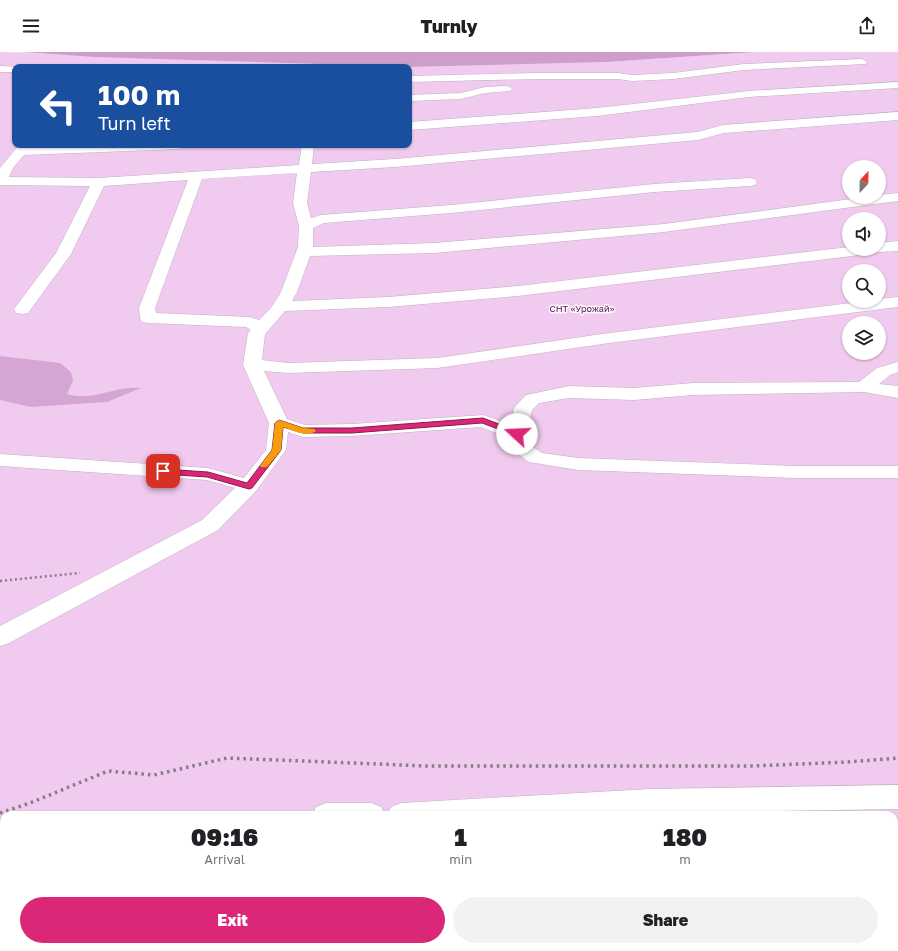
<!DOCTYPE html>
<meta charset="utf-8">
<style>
:root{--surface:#fff;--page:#f2f2f2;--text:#202124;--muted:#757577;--accent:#db2777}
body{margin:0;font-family:"Golos Text",sans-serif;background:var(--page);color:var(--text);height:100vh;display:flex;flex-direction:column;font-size:15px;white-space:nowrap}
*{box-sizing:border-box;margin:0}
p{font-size:13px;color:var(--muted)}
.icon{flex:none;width:22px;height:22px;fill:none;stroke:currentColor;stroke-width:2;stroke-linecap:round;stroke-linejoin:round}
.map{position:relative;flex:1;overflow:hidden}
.drawer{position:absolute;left:0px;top:759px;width:898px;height:140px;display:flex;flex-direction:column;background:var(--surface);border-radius:12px 12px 0 0;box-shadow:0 1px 3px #0004}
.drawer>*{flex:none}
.top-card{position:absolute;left:12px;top:12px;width:400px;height:84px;border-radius:8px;box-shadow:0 1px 3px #0004;background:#1a4fa0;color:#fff;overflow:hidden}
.needle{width:26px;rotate:22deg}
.controls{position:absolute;left:842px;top:108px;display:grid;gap:8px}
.controls a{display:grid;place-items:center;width:44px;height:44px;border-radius:50%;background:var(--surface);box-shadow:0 1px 3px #0004;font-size:20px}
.pin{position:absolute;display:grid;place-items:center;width:34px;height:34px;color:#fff;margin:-17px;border-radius:8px;box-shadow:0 2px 6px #0006}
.me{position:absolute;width:44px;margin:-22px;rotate:290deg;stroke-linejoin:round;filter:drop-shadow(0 0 3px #0008)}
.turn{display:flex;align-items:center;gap:14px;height:84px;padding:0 20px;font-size:18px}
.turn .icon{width:52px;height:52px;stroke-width:2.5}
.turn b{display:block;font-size:28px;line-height:34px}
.eta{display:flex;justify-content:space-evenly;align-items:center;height:68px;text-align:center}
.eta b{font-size:24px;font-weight:800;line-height:28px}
.action{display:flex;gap:8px;margin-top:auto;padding:8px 20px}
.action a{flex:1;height:46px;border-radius:24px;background:var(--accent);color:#fff;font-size:16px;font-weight:800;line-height:46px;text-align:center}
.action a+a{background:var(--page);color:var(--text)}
header{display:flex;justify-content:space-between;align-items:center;height:52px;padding:0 20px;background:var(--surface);font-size:18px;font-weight:800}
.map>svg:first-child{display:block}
</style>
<header><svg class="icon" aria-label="menu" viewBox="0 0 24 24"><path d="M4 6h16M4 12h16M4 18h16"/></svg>Turnly<svg class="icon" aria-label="share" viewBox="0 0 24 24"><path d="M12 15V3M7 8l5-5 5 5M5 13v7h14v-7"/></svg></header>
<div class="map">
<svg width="898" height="899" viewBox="0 0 898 899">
<rect width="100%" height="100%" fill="#f7e8f6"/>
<!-- green -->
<path fill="#f1cbef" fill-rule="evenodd" d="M0,0L379,15H15V93H409V15L606,10L755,0H898V899H0ZM849,115H879V145H849ZM849,167H879V197H849ZM849,219H879V249H849ZM849,271H879V301H849ZM4,763H894V895H4Z"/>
<!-- forest -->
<path fill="#cd9dcc" d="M22,0H755L606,10L409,15L96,5Z"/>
<!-- water -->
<path fill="#d5a5d3" d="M0,304L60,311L71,320L73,328L67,342C93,350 116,333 141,336L107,350L31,355L0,348Z"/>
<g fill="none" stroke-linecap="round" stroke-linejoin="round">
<defs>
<path id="minor" d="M862,7L867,10L866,12L744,18L673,27L632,29L618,27H536L409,30V24L536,21H618L632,23L673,21L744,12Z
M0,14L19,15H15V20H0Z
M898,30V36L749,45L597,64L409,78V70L597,56L749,39Z
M506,34L510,35L512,37L510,39L485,41L461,47L409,49V43L461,41L485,35Z
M898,60V68L724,81L698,88L395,115L311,120L307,151L311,166L321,163L451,153L654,132L750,126L755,127L757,130L755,133L750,134L654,140L451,161L324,171L313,176V195L434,191L664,172L866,145H879V143L898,141V149L664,180L434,201L310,204L297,240L292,249L388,245L518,234L849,195V197H879V191L898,189V199C888,200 878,199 869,202L518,244L388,255L285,259L265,282L262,308L288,311L437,306L602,282L867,249H879V247L898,245V255L602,292L437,316L288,321L264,319L287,367L305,373L352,372L483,363L510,372L514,356L526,343L569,334L634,336L693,331L859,330L877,316L898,310V320L890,323L879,332L898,334V346L864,340L693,343L634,348L569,346L539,351L532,358L527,382L533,395L542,401L578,406L795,414H898V426H795L578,418L529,410L518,402L509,386L481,375L352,384L303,385L288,380L286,398L283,402L256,439L218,478L9,591L0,594V574L202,468L235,436L207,428L0,414V402L208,416L244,426L266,398L269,371L243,313L248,281L251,278L246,275L148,271L142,270L140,266L139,256L188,128L104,134L71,202L28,261L22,262L16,261L14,257L56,201L90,134L0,133V116L19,93H32L31,95L79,93H186L184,96L180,97L24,103L13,116L9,125L99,126L299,113L302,93H314L312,112L395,107L697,80L723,73ZM297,121L293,151L299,174L298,195L281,240L271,256L259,268L250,265L156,261L155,256L202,127Z
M898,733V757L650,761L610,763H387L391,755L401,751L650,737Z
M326,751H371L381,755L385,763H312L316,755Z
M0,799H4V825H0Z
M91,895H123V899H91Z
M366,895H398L399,899H367Z
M661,895H693L694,899H662Z"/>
</defs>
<!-- minor casing -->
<use href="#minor" stroke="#bfb1bf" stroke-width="1"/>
<!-- path-far1 -->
<path stroke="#867c86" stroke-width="2.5" stroke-dasharray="2 3" stroke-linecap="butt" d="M0,529L80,521"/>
<!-- path -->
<path stroke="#867c86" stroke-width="3.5" stroke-dasharray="2.5 4" stroke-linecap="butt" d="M0,761L30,751L108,719L154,723L227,706L427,714H753L848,710L898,706"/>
<!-- minor -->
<use href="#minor" fill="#fff" fill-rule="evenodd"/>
</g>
<!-- wall -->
<path fill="#b7b4a3" d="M283,895H313L312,899H283Z"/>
<!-- shaded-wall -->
<path fill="#959285" d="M219,895H225L223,899H218Z"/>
<!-- building -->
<path fill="#d5d1be" stroke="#959285" d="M175,895H219L218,899H173Z
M283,895H312L311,896Z"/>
<!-- route -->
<path fill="#db2777" stroke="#8e194d" d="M483,366L520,380L522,382L517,384L514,383L482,371L352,381H303L283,375L281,398L252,436L249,437L207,425L163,422L159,419L163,417L208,420L247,431L272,398L275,371L279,368L303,376H352Z"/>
<!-- slow -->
<path fill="#f59e0b" d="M279,368L303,376L314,377L316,379C307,386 292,378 283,375L281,398L267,415H261L260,414L272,398L275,371Z"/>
<g text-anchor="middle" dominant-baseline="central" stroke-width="3" stroke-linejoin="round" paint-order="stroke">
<!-- far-park labels -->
<g font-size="9" fill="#4f1650" stroke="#fff8fe">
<text x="582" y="256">СНТ «Урожай»</text>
</g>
</g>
</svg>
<div class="controls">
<a><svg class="needle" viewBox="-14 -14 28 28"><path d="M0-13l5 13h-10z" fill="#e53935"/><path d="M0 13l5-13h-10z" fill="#757577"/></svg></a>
<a><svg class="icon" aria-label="sound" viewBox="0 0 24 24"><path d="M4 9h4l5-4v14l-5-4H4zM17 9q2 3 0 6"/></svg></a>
<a><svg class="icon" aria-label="search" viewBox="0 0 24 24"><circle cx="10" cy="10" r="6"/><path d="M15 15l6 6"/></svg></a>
<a><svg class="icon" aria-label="layers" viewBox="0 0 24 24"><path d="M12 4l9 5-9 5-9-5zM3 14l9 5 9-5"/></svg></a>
</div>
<div class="pin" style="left:163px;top:419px;background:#d93025"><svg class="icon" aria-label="arrive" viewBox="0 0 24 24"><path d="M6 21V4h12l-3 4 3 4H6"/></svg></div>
<svg class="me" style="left:517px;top:382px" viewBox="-20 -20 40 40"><circle r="19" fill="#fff"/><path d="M0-13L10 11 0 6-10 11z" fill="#db2777"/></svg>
<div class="top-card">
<div class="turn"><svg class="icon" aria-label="left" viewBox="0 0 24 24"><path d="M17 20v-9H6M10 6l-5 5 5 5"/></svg><div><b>100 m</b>Turn left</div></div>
</div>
<section class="drawer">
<div class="eta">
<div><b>09:16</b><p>Arrival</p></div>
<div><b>1</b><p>min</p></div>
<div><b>180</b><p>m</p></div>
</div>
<div class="action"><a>Exit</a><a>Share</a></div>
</section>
</div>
